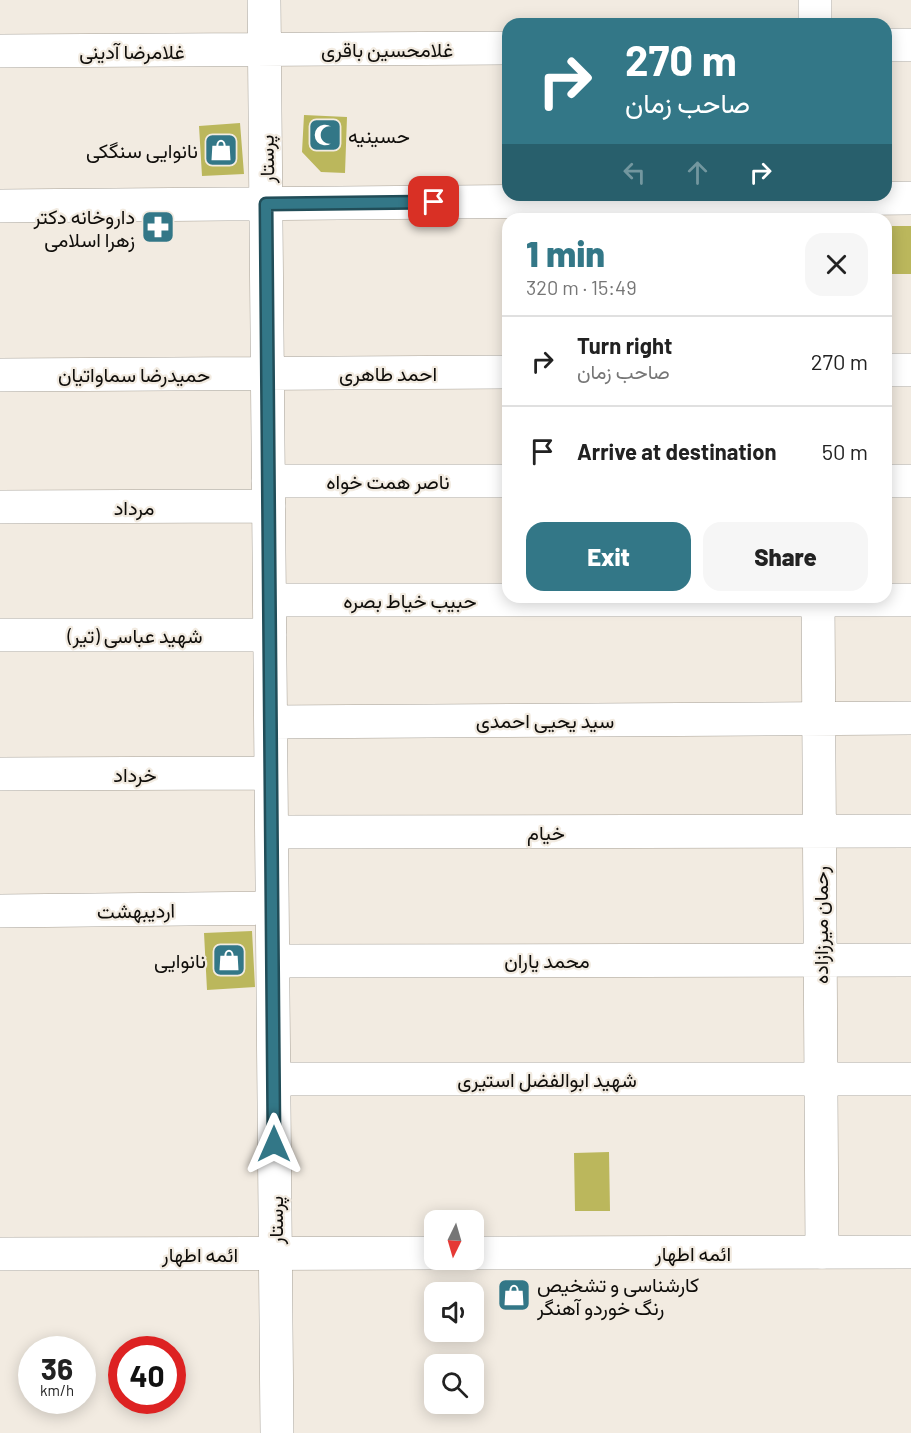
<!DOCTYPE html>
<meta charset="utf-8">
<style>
:root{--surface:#fff;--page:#f6f6f6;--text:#222;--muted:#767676;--line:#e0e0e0;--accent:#337787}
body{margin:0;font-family:Barlow,Vazirmatn,sans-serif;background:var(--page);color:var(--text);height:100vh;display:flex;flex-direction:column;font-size:22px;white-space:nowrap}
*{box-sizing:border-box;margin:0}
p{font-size:20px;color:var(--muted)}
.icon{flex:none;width:33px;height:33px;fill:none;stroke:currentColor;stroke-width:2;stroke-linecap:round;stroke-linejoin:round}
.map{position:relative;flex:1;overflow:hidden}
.side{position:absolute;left:502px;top:213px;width:390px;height:390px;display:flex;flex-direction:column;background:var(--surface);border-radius:18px;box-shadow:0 3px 15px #0003}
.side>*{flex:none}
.guide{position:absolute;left:502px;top:18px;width:390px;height:183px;border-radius:18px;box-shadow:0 3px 15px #0003;background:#337787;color:#fff;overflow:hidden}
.needle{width:39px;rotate:185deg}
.buttons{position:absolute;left:424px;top:1210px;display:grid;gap:12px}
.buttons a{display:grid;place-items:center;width:60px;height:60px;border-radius:12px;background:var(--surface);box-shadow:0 3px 15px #0003;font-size:30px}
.speed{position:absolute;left:18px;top:1336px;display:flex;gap:12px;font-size:30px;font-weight:700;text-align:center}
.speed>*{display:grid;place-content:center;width:78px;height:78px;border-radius:50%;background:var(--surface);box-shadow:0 3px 15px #0003;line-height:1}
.speed small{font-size:15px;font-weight:400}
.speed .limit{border:9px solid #d22;background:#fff;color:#111}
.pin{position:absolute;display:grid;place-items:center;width:51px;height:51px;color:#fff;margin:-26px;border-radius:12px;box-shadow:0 3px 9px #0006}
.me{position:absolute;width:66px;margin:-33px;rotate:0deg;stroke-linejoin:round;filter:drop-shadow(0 0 4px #0008)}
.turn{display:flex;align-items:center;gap:21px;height:126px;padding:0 24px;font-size:27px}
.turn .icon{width:78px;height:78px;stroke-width:2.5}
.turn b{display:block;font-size:42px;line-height:51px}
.lanes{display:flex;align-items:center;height:57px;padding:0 24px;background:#0003;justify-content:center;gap:30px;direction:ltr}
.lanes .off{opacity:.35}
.round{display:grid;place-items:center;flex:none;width:63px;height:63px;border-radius:18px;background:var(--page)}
.head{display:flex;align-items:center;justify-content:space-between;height:102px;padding:0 24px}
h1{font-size:36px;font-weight:800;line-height:45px;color:var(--accent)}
.primary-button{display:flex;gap:12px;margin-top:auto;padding:12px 24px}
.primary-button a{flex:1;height:69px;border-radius:18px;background:var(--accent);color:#fff;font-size:24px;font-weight:800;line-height:69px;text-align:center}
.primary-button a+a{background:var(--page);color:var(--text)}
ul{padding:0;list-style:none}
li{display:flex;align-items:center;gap:18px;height:90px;padding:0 24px;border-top:2px solid var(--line)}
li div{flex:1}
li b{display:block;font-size:22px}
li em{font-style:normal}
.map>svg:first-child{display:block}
</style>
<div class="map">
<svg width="911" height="1433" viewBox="0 0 911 1433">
<rect width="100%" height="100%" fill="#f2ebe1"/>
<!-- building -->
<path fill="#bbb75c" d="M304,115L347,117L345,173L321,172L302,152Z
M240,123L244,174L202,176L199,126Z
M892,226H911V274H892Z
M252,931L255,987L207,990L204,933Z
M609,1152L610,1211H575L574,1153Z"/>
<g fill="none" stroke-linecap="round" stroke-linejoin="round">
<defs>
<path id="minor" d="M264,0L277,1433
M815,0V24
M886,45H911
M0,51L508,48
M0,206L911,198
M886,370H911
M0,375L508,372
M268,481H508
M886,481H911
M0,507L269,506
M818,597L822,1252
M270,600H911
M0,635H270
M271,722L911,718
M0,774L271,773
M272,832L911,831
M0,911L272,908
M273,961L911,960
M274,1079H911"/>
<path id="major" d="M474,1253L911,1252
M0,1254L435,1253"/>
</defs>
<!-- minor casing -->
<use href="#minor" stroke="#a7a197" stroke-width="34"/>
<!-- major casing -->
<use href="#major" stroke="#a7a197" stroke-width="34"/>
<!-- minor -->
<use href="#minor" stroke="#fff" stroke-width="33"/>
<!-- major -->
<use href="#major" stroke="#fff" stroke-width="33"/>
</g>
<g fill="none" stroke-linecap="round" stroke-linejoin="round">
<defs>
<path id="route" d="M274,1144L266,204L434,202"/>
</defs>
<!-- route casing -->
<use href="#route" stroke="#214d58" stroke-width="15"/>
<!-- route -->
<use href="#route" stroke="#337787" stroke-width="10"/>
</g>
<!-- icons -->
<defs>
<symbol id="mosque-square" viewBox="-11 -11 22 22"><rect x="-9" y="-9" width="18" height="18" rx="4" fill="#337787" stroke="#f2ebe1"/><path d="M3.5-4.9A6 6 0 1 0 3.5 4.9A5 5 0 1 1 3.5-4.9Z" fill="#fff"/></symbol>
<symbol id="shop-square" viewBox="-11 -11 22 22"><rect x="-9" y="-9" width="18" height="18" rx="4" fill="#337787" stroke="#f2ebe1"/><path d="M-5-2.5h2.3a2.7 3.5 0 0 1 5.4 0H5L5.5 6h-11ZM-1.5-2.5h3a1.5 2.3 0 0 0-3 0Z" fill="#fff"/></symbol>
<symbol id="pharmacy-square" viewBox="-11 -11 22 22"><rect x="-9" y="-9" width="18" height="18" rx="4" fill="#337787" stroke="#f2ebe1"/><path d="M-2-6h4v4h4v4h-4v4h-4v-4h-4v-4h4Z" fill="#fff"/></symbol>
</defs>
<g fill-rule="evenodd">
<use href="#mosque-square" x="306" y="116" width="38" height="38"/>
<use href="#shop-square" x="202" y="131" width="38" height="38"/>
<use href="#pharmacy-square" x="139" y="208" width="38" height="38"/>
<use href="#shop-square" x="210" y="941" width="38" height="38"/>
<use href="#shop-square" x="495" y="1276" width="38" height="38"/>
</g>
<g text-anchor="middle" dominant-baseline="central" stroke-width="4.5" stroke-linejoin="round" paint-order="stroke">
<!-- street labels -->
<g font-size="20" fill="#0f0d0a" stroke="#f2ebe1">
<text x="387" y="49">غلامحسین باقری</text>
<text x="132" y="51">غلامرضا آدینی</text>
<text transform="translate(266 159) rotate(-91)">پرستار</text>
<text x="388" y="373">احمد طاهری</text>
<text x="134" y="374">حمیدرضا سماواتیان</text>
<text x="388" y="481">ناصر همت خواه</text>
<text x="134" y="507">مرداد</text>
<text x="410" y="600">حبیب خیاط بصره</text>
<text x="135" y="635">شهید عباسی (تیر)</text>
<text x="545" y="720">سید یحیی احمدی</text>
<text x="135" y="774">خرداد</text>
<text x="546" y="832">خیام</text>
<text transform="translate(136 910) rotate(-1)">اردیبهشت</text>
<text transform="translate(820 925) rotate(-90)">رحمان میرزازاده</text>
<text x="547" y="960">محمد یاران</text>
<text x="547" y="1079">شهید ابوالفضل استیری</text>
<text transform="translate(275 1220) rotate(-90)">پرستار</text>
<text x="693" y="1253">ائمه اطهار</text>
<text x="200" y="1254">ائمه اطهار</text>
</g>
<!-- poi labels -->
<g font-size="20" fill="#0f0d0a" stroke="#f2ebe1" text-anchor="end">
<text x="348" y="135" text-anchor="start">حسینیه</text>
<text x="198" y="150">نانوایی سنگکی</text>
<text x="135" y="216">داروخانه دکتر<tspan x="135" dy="23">زهرا اسلامی</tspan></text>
<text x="206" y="960">نانوایی</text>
<text x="537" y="1284" text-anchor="start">کارشناسی و تشخیص<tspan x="537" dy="23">رنگ خوردو آهنگر</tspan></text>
</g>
</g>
</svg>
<div class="buttons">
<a><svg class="needle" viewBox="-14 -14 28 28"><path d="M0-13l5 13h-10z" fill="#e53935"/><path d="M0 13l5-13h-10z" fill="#767676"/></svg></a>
<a><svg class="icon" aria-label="sound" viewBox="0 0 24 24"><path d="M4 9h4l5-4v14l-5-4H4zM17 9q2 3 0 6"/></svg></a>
<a><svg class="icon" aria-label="search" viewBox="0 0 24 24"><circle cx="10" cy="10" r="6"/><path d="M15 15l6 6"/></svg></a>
</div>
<div class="speed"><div>36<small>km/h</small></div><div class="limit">40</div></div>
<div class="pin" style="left:434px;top:202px;background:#d93025"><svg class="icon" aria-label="arrive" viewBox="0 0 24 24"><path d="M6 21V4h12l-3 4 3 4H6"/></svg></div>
<svg class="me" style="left:274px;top:1144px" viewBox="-20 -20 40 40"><path d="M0-17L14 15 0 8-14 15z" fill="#337787" stroke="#fff" stroke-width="4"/></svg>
<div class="guide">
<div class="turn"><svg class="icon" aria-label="right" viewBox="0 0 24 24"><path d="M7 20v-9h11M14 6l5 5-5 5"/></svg><div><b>270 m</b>صاحب زمان</div></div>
<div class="lanes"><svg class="icon off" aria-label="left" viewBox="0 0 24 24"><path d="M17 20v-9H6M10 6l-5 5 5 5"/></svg><svg class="icon off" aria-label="ahead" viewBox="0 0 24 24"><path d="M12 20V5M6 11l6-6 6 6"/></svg><svg class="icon" aria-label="right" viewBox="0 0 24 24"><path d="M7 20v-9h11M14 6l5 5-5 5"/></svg></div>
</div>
<section class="side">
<div class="head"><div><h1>1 min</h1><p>320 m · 15:49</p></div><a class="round"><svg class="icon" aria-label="close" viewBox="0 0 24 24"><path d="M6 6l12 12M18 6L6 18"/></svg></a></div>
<ul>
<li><svg class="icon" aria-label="right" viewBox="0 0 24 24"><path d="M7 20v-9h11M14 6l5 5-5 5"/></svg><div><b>Turn right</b><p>صاحب زمان</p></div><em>270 m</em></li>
<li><svg class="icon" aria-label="arrive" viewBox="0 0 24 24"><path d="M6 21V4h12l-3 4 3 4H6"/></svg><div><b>Arrive at destination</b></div><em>50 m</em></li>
</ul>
<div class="primary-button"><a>Exit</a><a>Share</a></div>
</section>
</div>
